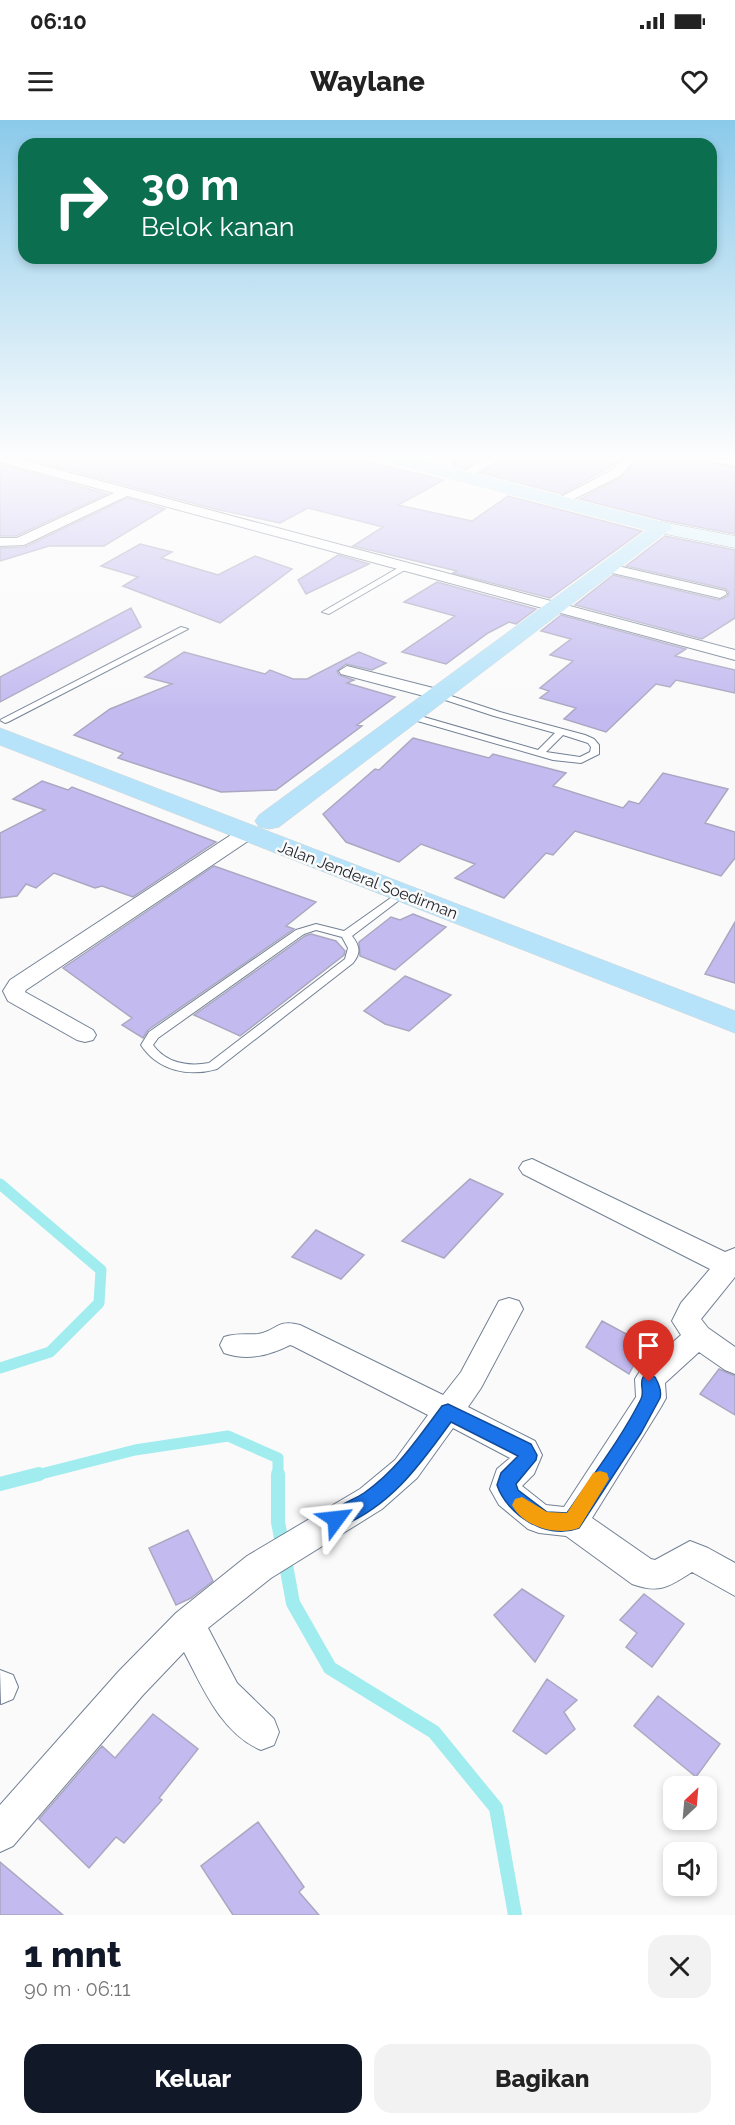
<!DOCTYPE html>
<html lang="id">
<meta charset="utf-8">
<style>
:root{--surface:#fff;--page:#f2f2f2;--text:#222;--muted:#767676;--accent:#111827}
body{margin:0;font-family:Raleway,sans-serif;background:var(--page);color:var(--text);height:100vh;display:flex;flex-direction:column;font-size:22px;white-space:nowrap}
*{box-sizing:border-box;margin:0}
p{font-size:20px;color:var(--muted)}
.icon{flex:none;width:33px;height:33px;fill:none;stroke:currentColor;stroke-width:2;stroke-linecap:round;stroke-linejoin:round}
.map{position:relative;height:1795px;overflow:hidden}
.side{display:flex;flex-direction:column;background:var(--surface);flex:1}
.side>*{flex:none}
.hud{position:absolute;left:18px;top:18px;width:699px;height:126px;border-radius:18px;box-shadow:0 3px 9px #0003;background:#0b6e4f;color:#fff;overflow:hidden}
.needle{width:39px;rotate:26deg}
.fabs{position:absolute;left:663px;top:1656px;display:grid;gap:12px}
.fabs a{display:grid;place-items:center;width:54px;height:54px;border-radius:12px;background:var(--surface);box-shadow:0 3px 9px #0003;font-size:30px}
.pin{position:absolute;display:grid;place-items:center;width:51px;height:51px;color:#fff;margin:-62px -26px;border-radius:50% 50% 50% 0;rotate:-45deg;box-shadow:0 0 6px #0007}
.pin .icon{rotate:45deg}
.me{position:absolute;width:66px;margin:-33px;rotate:60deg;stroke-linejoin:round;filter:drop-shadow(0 0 4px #0008)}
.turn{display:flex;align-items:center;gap:21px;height:126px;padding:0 24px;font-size:27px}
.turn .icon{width:78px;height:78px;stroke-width:2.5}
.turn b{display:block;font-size:42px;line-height:51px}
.round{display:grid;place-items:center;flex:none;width:63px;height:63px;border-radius:18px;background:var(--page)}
.head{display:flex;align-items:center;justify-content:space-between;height:102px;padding:0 24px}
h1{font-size:36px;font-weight:800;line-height:45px;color:var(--accent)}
.action{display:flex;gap:12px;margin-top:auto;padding:12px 24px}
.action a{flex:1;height:69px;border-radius:18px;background:var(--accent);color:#fff;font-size:24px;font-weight:800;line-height:69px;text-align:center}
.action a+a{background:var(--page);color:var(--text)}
.status{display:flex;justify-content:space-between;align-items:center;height:42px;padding:0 30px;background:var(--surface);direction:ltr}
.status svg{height:16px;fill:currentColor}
header{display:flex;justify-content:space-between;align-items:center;height:78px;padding:0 24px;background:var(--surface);font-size:27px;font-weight:800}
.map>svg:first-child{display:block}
</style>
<div class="status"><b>06:10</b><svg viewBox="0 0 49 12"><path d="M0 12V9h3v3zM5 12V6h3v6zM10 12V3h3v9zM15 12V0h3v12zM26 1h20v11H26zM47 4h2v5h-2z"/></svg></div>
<header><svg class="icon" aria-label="menu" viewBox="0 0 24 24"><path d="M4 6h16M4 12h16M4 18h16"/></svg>Waylane<svg class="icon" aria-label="heart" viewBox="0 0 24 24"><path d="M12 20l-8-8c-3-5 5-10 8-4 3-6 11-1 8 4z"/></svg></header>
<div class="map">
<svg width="735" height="1795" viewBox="0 0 735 1795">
<rect width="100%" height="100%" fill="#fafafa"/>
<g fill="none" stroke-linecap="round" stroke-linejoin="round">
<!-- stream-far2 -->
<path stroke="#a0ecee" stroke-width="5" d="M614,339L632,344"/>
<!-- stream-far1 -->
<path stroke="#a0ecee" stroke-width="11" d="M0,1064L101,1150L99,1183L50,1232L0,1248
M33,1356L135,1330L228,1316L278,1338V1356"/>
<!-- stream -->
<path stroke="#a0ecee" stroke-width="14" d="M278,1354V1402L293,1483L330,1548L434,1612L496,1688L515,1795
M0,1364L39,1354"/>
</g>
<!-- building -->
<path fill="#c3bbf0" stroke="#aaa7c0" stroke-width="1.5" d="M28,339H358L444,360L398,385L472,401L508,376L642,411L550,478L453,453L457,451L353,426L383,407L308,388L280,403L215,389Z
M452,339H479L464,349L452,345Z
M502,339H595L615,344L562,374L481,353Z
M638,339H701L735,348V414L662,400L580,379L621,358Z
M0,344L107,374L16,416H0Z
M127,378L165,389L104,426H49L0,441V428L25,427Z
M665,416L735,430V498L702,519L575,485L613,455L719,480L728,476L729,473L726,469L626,446Z
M140,424L172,432L161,438L218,455L255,436L292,449L220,503L123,466L138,457L101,446Z
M338,435L369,444L306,474L298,460Z
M437,462L536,489L516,504L509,502L488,513L446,544L402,532L455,496L404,482Z
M131,488L141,507L0,582V557Z
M561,495L686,529L675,536L735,550V573L676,560L670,567L656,564L606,612L564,599L576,588L540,578L549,571L540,568L573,541L550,535L571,519L541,511Z
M184,532L265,554L270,550L293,559H307L359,532L386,543L372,550L346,544L337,551L339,555L354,560L347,563L395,577L357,605L362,606L276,670L221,672L118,638L123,633L74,615L110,589L172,564L145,557Z
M413,618L489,638L493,634L566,653L553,666L623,688L629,681L639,684L663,653L728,669L705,703L735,712V738L721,756L575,711L553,735L546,733L504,778L455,758L475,744L421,724L399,742L346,722L323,694L375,649L379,650Z
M42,661L68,670L72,667L216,722L133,777L102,766L95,768L54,753L36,768L26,764L17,776L0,778V713L45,690L13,679Z
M214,746L316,782L286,806L294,809L148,910L143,918L122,905L132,898L63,848Z
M413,794L446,807L395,850L360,836L359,822L391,797L400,800Z
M735,802V863L705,854Z
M311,814L336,821L345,831L344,835L240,916L194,895L305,816Z
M405,856L451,875L409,911L385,904L364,891Z
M470,1059L503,1074L444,1138L402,1121Z
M316,1110L364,1135L341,1159L292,1137Z
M602,1201L645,1224L629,1254L586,1227Z
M719,1249L735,1256V1295L700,1274Z
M188,1410L213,1461L191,1478L176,1485L149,1428Z
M522,1469L564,1496L535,1542L494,1495Z
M644,1474L684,1504L652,1547L626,1527L637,1513L620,1500Z
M547,1559L577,1580L564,1592L575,1609L546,1634L513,1611Z
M658,1576L720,1624L696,1657L634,1606Z
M153,1594L198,1629L159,1678L162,1680L124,1723L116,1717L89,1748L39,1699L102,1626L115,1638Z
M258,1702L304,1767L299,1772L319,1795H233L201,1746Z
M0,1742L63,1795H0Z"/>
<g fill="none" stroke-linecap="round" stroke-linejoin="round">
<defs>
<path id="lane" d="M403,445L410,447L329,494L322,492Z
M181,507L188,509L8,602L5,603L0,600Z
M439,572L500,592L585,615L594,619L599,625V634L581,643L553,640L407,598V594L410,593L538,630L555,613L494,596L436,577V573ZM563,615L588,623L591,627L590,632L580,637L546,632Z
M402,770L406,771L407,773L406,775L352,816C360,826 361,833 353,843L217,949C189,957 158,951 141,925L149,912L296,810L316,804L344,811ZM316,810L342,817L348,828L345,839L209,943C188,947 166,943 153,925L158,918L304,814Z"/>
<path id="street" d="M0,339H18L735,530V540L127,376L24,425L0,426V418H17L114,373L0,342Z
M484,339H500L465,360H457L455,357Z
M623,339H636L620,356L564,384L559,385L553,381L612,350Z
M713,339H735V346L715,342Z
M609,444L725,471L727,474L720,478L604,451L602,448L604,445Z
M347,546L445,571L447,575L439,580L341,554L339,551Z
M247,707L254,709L257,713L254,717L26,870L25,872L93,910L96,915L93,920L85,922L77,920L8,881L3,871L10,860L240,709Z
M532,1039L725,1132L735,1128V1157L701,1199L708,1208L735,1227V1254L725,1250L699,1232L665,1263L666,1278L661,1287L592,1398L651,1439L655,1440L690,1421L708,1428L735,1443V1476L692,1452C668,1467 660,1474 632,1464L566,1416L539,1413L528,1409L499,1385L490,1369L497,1349L510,1338L453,1308L417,1358L382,1389L271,1458L208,1508L237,1563L274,1599L279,1612L274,1625L261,1630C221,1613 203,1568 184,1532L143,1575L13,1726L0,1732V1685L119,1551L176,1493L247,1436L360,1369L395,1340L428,1295L293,1226L290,1225C268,1236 247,1241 224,1233L220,1225L224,1217C236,1213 246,1215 258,1214C277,1211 276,1199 300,1205L443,1275L461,1252L499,1181L509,1178L519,1181L523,1189L481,1268L468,1287L535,1321L542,1335L534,1354L522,1366L546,1385L564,1387L636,1277L635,1259L640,1251L681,1215L672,1201L681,1183L710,1149L523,1054L519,1048L523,1042Z
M0,1550L13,1555L18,1567L13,1579L1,1584Z"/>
<path id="secondary" d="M662,402L735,416V428L655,412L652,408L655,404Z"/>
<path id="primary" d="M387,339H418L669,404L672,408L279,707L269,709L259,707L255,701L259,695L647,410L390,343Z
M0,608L735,891V913L0,625Z"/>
</defs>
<!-- lane casing -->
<use href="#lane" stroke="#738094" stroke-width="2"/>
<!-- street casing -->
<use href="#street" stroke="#738094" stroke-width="2"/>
<!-- secondary casing -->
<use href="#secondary" stroke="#738094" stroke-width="1"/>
<!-- primary casing -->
<use href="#primary" stroke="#d3d4d5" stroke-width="1"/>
<!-- lane -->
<use href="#lane" fill="#fff" fill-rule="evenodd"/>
<!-- street -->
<use href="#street" fill="#fff" fill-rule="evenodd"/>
<!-- secondary -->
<use href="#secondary" fill="#daf1fc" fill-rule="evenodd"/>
<!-- primary -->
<use href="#primary" fill="#b6e3f9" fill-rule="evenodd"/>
</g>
<!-- sky -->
<linearGradient id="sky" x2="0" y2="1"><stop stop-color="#8bcaea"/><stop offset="0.57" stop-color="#fdfdfd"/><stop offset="1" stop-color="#fdfdfd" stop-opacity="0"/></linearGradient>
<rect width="735" height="591" fill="url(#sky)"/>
<!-- route -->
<path fill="#1a73e8" stroke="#114b97" stroke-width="1.5" d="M649,1255L655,1257C659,1264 662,1271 660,1278L641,1313L579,1408C546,1420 507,1395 497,1365L501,1353L518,1336L451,1302C420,1345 389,1389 336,1408L329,1405L327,1399C333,1386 352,1381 364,1373C397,1350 418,1318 442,1286L448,1284L531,1324L537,1335L536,1340L516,1364L518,1370L547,1392L567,1393C592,1356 621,1319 641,1279C645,1271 639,1265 643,1257Z"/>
<!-- slow -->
<path fill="#f59e0b" d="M600,1351L607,1353L609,1359L579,1408C557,1416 523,1407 512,1385L515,1379L522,1377L547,1392L567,1393L593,1353Z"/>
<g text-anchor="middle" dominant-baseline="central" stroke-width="5" stroke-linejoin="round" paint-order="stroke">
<!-- street labels -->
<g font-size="16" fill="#21262e" stroke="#fafafa">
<text transform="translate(368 760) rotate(21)">Jalan Jenderal Soedirman</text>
</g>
</g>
</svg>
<div class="fabs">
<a><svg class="needle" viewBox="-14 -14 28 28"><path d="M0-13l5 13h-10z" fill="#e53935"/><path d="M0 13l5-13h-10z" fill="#767676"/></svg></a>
<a><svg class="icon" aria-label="sound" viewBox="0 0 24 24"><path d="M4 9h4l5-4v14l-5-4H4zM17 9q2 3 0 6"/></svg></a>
</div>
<div class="pin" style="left:649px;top:1262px;background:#d93025"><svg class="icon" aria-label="arrive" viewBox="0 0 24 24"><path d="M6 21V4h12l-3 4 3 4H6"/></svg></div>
<svg class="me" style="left:336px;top:1399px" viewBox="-20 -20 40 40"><path d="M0-17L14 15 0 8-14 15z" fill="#1a73e8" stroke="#fff" stroke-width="4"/></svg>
<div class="hud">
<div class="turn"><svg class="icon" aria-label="right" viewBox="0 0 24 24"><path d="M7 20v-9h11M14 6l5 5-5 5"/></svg><div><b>30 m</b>Belok kanan</div></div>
</div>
</div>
<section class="side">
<div class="head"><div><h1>1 mnt</h1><p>90 m · 06:11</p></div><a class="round"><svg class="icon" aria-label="close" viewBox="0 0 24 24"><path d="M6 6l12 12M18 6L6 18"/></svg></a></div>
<div class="action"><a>Keluar</a><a>Bagikan</a></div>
</section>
